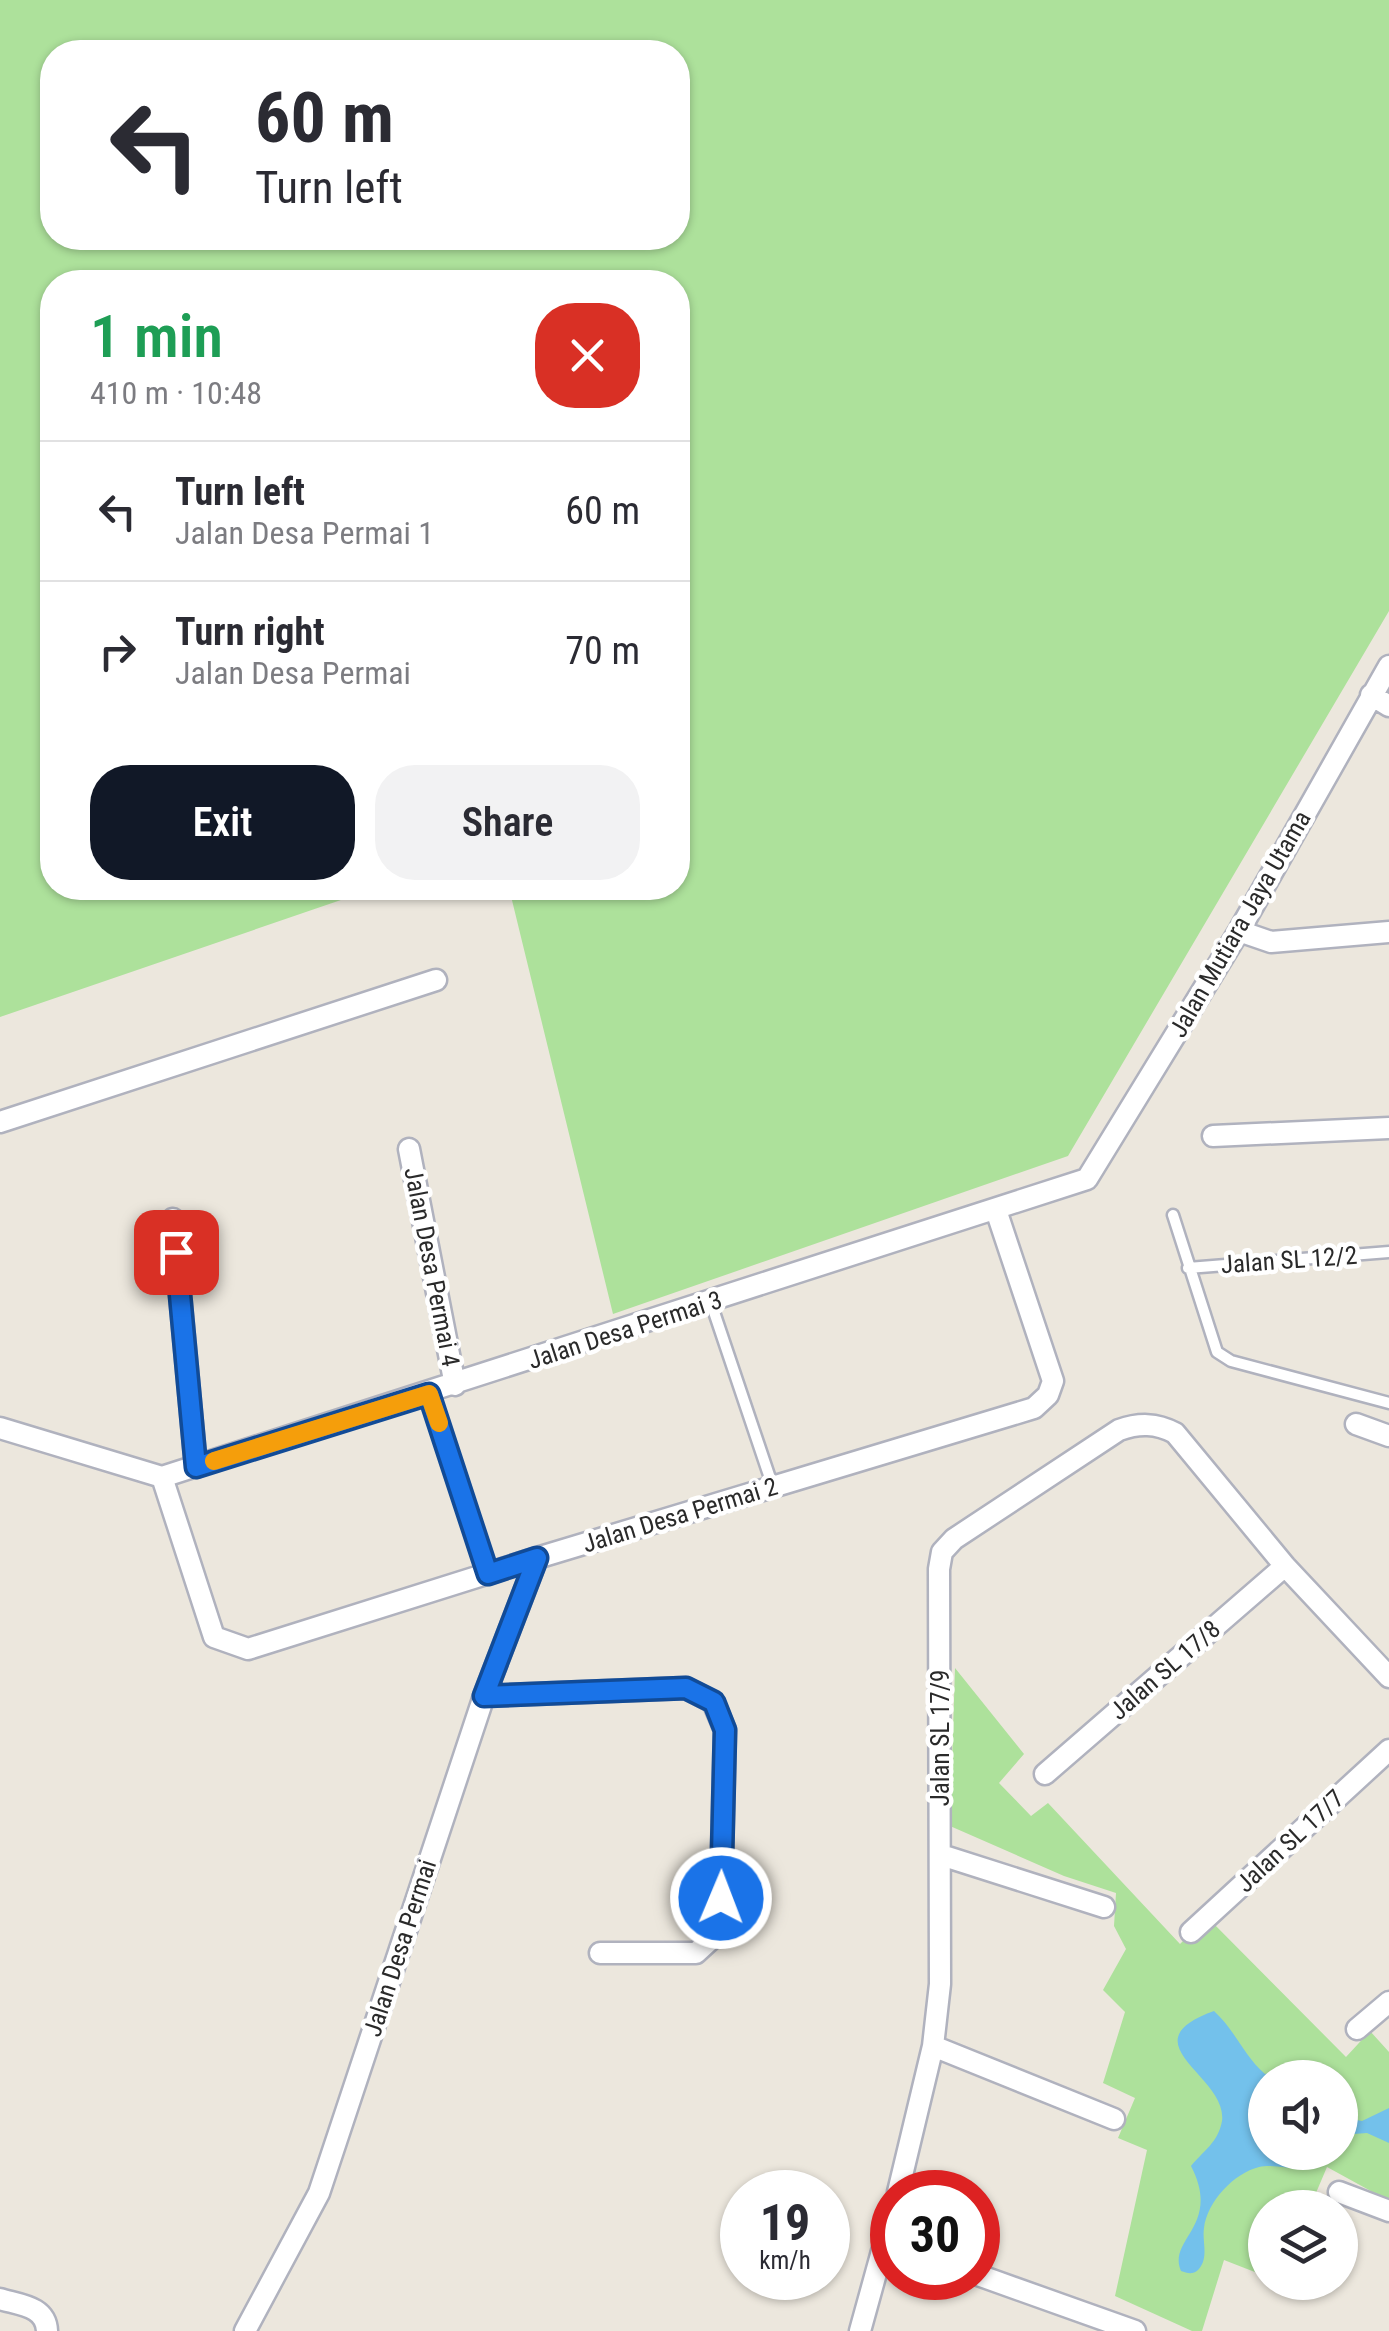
<!DOCTYPE html>
<meta charset="utf-8">
<style>
:root{--surface:#fff;--page:#f2f2f3;--text:#2b2b33;--muted:#7c7c81;--line:#e1e1e2;--accent:#111827}
body{margin:0;font-family:"Roboto Condensed",sans-serif;background:var(--page);color:var(--text);height:100vh;display:flex;flex-direction:column;font-size:38px;white-space:nowrap}
*{box-sizing:border-box;margin:0}
p{font-size:32px;color:var(--muted)}
.icon{flex:none;width:55px;height:55px;fill:none;stroke:currentColor;stroke-width:2;stroke-linecap:round;stroke-linejoin:round}
.map{position:relative;flex:1;overflow:hidden}
.details{position:absolute;left:40px;top:270px;width:650px;height:630px;display:flex;flex-direction:column;background:var(--surface);border-radius:40px;box-shadow:0 2px 8px #0004}
.details>*{flex:none}
.hud{position:absolute;left:40px;top:40px;width:650px;height:210px;border-radius:40px;box-shadow:0 2px 8px #0004;background:#fff;color:var(--text);overflow:hidden}
.buttons{position:absolute;left:1248px;top:2060px;display:grid;gap:20px}
.buttons a{display:grid;place-items:center;width:110px;height:110px;border-radius:50%;background:var(--surface);box-shadow:0 2px 8px #0004;font-size:50px}
.speed{position:absolute;left:720px;top:2170px;display:flex;gap:20px;font-size:50px;font-weight:700;text-align:center}
.speed>*{display:grid;place-content:center;width:130px;height:130px;border-radius:50%;background:var(--surface);box-shadow:0 2px 8px #0004;line-height:1}
.speed small{font-size:25px;font-weight:400}
.speed .limit{border:15px solid #d22;background:#fff;color:#111}
.pin{position:absolute;display:grid;place-items:center;width:85px;height:85px;color:#fff;margin:-42px;border-radius:20px;box-shadow:0 5px 15px #0006}
.me{position:absolute;width:110px;margin:-55px;rotate:1deg;stroke-linejoin:round;filter:drop-shadow(0 0 8px #0008)}
.turn{display:flex;align-items:center;gap:35px;height:210px;padding:0 50px;font-size:45px}
.turn .icon{width:130px;height:130px;stroke-width:2.5}
.turn b{display:block;font-size:70px;line-height:85px}
.round{display:grid;place-items:center;flex:none;width:105px;height:105px;border-radius:40px;background:var(--page)}
.overview{display:flex;align-items:center;justify-content:space-between;height:170px;padding:0 50px}
h1{font-size:60px;font-weight:600;line-height:75px;color:#1e9e55}
.button{display:flex;gap:20px;margin-top:auto;padding:20px 50px}
.button a{flex:1;height:115px;border-radius:40px;background:var(--accent);color:#fff;font-size:40px;font-weight:600;line-height:115px;text-align:center}
.button a+a{background:var(--page);color:var(--text)}
ul{padding:0;list-style:none}
li{display:flex;align-items:center;gap:30px;height:140px;padding:0 50px;border-top:2px solid var(--line)}
li div{flex:1}
li b{display:block;font-size:38px}
li em{font-style:normal}
.map>svg:first-child{display:block}
</style>
<div class="map">
<svg width="1389" height="2331" viewBox="0 0 1389 2331">
<rect width="100%" height="100%" fill="#ece7dd"/>
<!-- green -->
<path fill="#ade19b" fill-rule="evenodd" d="M0,0H1389V611L1068,1156L613,1314L509,888H678V282H52V888H376L0,1017ZM52,52H678V238H52Z
M955,1668L1024,1754L999,1783L1031,1816L1048,1803L1180,1944L1207,1917L1346,2057L1370,2031L1389,2052V2201L1327,2167L1310,2207L1265,2208V2276L1224,2260L1202,2331H1192L1115,2296L1147,2150L1118,2138L1135,2098L1103,2083L1125,2012L1103,1990L1126,1949L1114,1926L1116,1893L1064,1876L950,1826ZM1265,2078H1340V2152H1265Z"/>
<!-- water -->
<path fill="#73c1eb" d="M1214,2011C1235,2030 1244,2056 1265,2074L1279,2071L1291,2077L1265,2078V2152L1317,2153L1298,2169C1286,2168 1271,2164 1259,2167C1234,2173 1207,2202 1204,2228C1202,2240 1208,2255 1201,2266C1196,2275 1189,2274 1181,2271C1167,2239 1222,2226 1191,2166C1203,2151 1218,2143 1222,2121C1228,2076 1125,2043 1214,2011Z
M1389,2108V2143L1367,2133L1340,2135V2117L1362,2121Z"/>
<g fill="none" stroke-linecap="round" stroke-linejoin="round">
<defs>
<path id="service" d="M1173,1215L1217,1352L1231,1361L1389,1403
M1188,1268L1389,1252
M711,1303L773,1487
M429,1394L487,1573"/>
<path id="minor" d="M1371,695L1389,706
M1239,931L1271,942L1389,932
M0,1122L436,980
M1213,1136L1389,1128
M409,1149L455,1385
M173,1219L196,1467
M1356,1424L1389,1436
M0,1428L162,1477
M162,1477L1087,1179L1239,931L1389,666
M162,1477L214,1637L248,1649L537,1558L1034,1408L1048,1395L1053,1381L996,1210
M484,1696L686,1688L713,1702L725,1730L720,1931L696,1953H600
M1045,1774L1285,1566
M941,1855L1104,1907
M1191,1932L1389,1750
M1357,2029L1389,2002
M933,2046L1114,2119
M898,2192L933,2046L940,1984L939,1569L942,1552L954,1539L1119,1430C1139,1423 1156,1423 1175,1433L1285,1566L1389,1677
M1339,2192L1389,2211
M978,2275L1135,2331
M0,2299C20,2305 46,2306 47,2331
M245,2331L319,2193L484,1696L537,1558
M860,2331L892,2215"/>
</defs>
<!-- service casing -->
<use href="#service" stroke="#b0b2be" stroke-width="15"/>
<!-- minor casing -->
<use href="#minor" stroke="#b0b2be" stroke-width="25"/>
<!-- service -->
<use href="#service" stroke="#fff" stroke-width="10"/>
<!-- minor -->
<use href="#minor" stroke="#fff" stroke-width="20"/>
</g>
<g fill="none" stroke-linecap="round" stroke-linejoin="round">
<defs>
<path id="route" d="M176,1252L196,1467L429,1394L488,1574L537,1558L484,1696L686,1688L714,1702L725,1730L721,1898"/>
</defs>
<!-- route casing -->
<use href="#route" stroke="#114b97" stroke-width="25"/>
<!-- route -->
<use href="#route" stroke="#1a73e8" stroke-width="18"/>
<!-- slow -->
<path stroke="#f59e0b" stroke-width="18" d="M214,1461L429,1394L439,1423"/>
</g>
<g text-anchor="middle" dominant-baseline="central" stroke-width="9" stroke-linejoin="round" paint-order="stroke">
<!-- street labels -->
<g font-size="25" fill="#2a2a2a" stroke="#fff">
<text transform="translate(1240 924) rotate(-60)">Jalan Mutiara Jaya Utama</text>
<text transform="translate(1289 1260) rotate(-4)">Jalan SL 12/2</text>
<text transform="translate(432 1267) rotate(79)">Jalan Desa Permai 4</text>
<text transform="translate(625 1330) rotate(-18)">Jalan Desa Permai 3</text>
<text transform="translate(680 1515) rotate(-17)">Jalan Desa Permai 2</text>
<text transform="translate(1165 1670) rotate(-41)">Jalan SL 17/8</text>
<text transform="translate(940 1738) rotate(-90)">Jalan SL 17/9</text>
<text transform="translate(1290 1841) rotate(-43)">Jalan SL 17/7</text>
<text transform="translate(400 1948) rotate(-72)">Jalan Desa Permai</text>
</g>
</g>
</svg>
<div class="buttons">
<a><svg class="icon" aria-label="sound" viewBox="0 0 24 24"><path d="M4 9h4l5-4v14l-5-4H4zM17 9q2 3 0 6"/></svg></a>
<a><svg class="icon" aria-label="layers" viewBox="0 0 24 24"><path d="M12 4l9 5-9 5-9-5zM3 14l9 5 9-5"/></svg></a>
</div>
<div class="speed"><div>19<small>km/h</small></div><div class="limit">30</div></div>
<div class="pin" style="left:176px;top:1252px;background:#d93025"><svg class="icon" aria-label="arrive" viewBox="0 0 24 24"><path d="M6 21V4h12l-3 4 3 4H6"/></svg></div>
<svg class="me" style="left:721px;top:1898px" viewBox="-20 -20 40 40"><circle r="17" fill="#1a73e8" stroke="#fff" stroke-width="3"/><path d="M0-11L8 9 0 5-8 9z" fill="#fff"/></svg>
<div class="hud">
<div class="turn"><svg class="icon" aria-label="left" viewBox="0 0 24 24"><path d="M17 20v-9H6M10 6l-5 5 5 5"/></svg><div><b>60 m</b>Turn left</div></div>
</div>
<section class="details">
<div class="overview"><div><h1>1 min</h1><p>410 m · 10:48</p></div><a class="round" style="background:#d93025;color:#fff"><svg class="icon" aria-label="close" viewBox="0 0 24 24"><path d="M6 6l12 12M18 6L6 18"/></svg></a></div>
<ul>
<li><svg class="icon" aria-label="left" viewBox="0 0 24 24"><path d="M17 20v-9H6M10 6l-5 5 5 5"/></svg><div><b>Turn left</b><p>Jalan Desa Permai 1</p></div><em>60 m</em></li>
<li><svg class="icon" aria-label="right" viewBox="0 0 24 24"><path d="M7 20v-9h11M14 6l5 5-5 5"/></svg><div><b>Turn right</b><p>Jalan Desa Permai</p></div><em>70 m</em></li>
</ul>
<div class="button"><a>Exit</a><a>Share</a></div>
</section>
</div>
